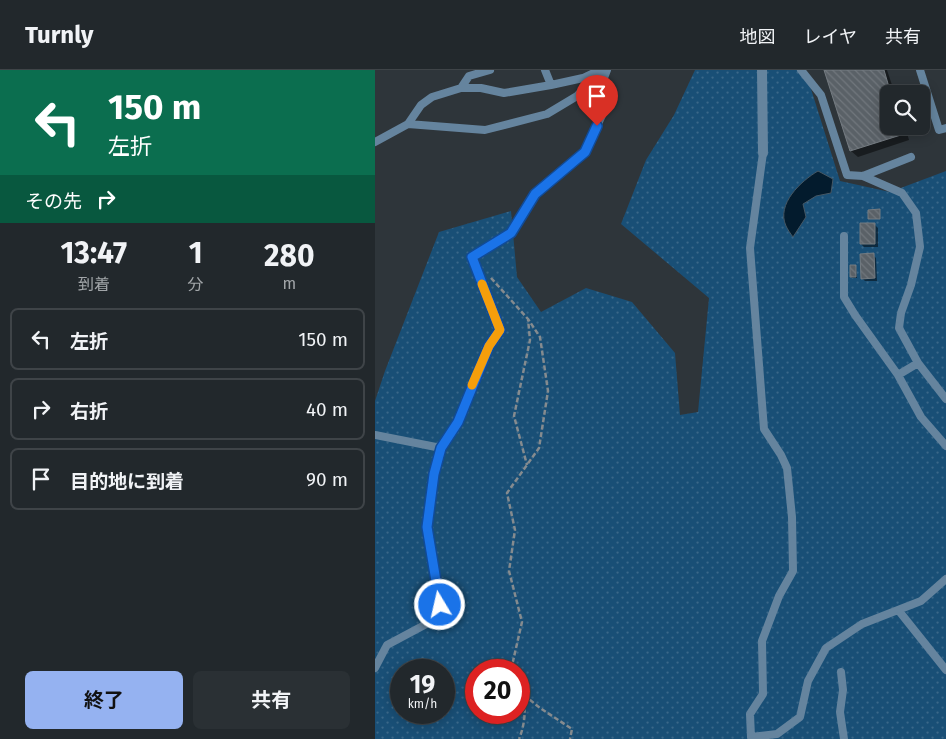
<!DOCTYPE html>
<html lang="ja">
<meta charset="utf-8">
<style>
:root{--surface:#22282c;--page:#2a3034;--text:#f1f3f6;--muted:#a2a6a9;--line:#3f4448;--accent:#95b2f1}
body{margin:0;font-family:"Fira Sans","Noto Sans JP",sans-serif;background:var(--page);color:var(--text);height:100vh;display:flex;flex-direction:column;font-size:19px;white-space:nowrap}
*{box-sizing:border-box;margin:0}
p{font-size:16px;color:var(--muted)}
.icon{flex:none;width:28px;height:28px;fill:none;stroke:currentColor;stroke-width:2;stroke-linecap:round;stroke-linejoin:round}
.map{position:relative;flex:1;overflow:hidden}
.sheet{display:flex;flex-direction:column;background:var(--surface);width:375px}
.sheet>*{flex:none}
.top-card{background:#0b6e4f;color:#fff;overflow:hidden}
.tools{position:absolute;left:505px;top:15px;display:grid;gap:10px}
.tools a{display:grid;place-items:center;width:50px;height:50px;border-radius:8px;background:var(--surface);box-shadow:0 2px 12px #0003,0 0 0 1px var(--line);font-size:25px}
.speed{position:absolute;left:15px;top:589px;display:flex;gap:10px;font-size:25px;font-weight:700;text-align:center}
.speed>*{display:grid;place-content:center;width:65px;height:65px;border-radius:50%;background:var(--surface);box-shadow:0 2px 12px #0003,0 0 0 1px var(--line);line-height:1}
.speed small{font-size:12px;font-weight:400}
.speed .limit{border:8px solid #d22;background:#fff;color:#111}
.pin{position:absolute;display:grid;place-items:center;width:42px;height:42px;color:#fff;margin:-51px -21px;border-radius:50% 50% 50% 0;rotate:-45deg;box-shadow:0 0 5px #0007}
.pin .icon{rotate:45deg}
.me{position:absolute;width:55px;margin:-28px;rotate:351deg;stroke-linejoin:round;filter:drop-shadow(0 0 4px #0008)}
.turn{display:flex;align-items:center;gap:18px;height:105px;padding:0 25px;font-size:22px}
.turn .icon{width:65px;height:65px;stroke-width:2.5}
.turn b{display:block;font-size:35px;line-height:42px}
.then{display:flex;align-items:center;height:48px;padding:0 25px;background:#0003;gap:10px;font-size:19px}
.eta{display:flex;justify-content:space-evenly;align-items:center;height:85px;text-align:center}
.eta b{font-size:30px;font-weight:700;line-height:35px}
.action{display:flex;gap:10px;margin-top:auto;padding:10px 25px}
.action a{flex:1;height:58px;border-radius:8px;background:var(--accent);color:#111;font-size:20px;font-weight:700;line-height:58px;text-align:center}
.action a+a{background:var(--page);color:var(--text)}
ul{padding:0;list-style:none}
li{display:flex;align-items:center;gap:15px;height:62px;margin:0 10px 8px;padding:0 15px;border:2px solid var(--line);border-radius:8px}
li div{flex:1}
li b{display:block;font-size:19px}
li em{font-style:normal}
header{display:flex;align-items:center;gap:30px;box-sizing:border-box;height:70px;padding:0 25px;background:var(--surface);border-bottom:1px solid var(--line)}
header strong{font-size:24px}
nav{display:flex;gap:28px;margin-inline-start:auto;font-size:18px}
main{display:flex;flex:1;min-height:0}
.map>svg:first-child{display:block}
</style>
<header>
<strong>Turnly</strong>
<nav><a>地図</a><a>レイヤ</a><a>共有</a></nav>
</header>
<main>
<section class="sheet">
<div class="top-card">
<div class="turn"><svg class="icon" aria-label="left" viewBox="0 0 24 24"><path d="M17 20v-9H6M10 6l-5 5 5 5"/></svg><div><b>150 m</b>左折</div></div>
<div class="then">その先<svg class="icon" aria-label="right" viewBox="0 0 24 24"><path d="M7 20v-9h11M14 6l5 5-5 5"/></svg></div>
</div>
<div class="eta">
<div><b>13:47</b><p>到着</p></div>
<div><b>1</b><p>分</p></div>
<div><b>280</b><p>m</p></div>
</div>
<ul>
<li><svg class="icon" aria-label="left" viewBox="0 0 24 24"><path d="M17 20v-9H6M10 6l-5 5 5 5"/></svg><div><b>左折</b></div><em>150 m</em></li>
<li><svg class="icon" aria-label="right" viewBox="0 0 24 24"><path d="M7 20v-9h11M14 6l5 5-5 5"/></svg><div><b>右折</b></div><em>40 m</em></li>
<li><svg class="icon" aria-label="arrive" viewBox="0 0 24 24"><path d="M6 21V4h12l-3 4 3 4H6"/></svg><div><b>目的地に到着</b></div><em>90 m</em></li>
</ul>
<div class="action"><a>終了</a><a>共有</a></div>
</section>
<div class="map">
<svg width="571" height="669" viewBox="0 0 571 669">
<defs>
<pattern id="grass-dots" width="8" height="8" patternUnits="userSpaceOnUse" patternTransform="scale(1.25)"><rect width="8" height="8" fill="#194f76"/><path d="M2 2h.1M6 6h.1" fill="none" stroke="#3a6889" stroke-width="1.8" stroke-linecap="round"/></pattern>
<pattern id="building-back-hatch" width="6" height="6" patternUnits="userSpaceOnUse" patternTransform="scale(1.25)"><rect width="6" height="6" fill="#5a6167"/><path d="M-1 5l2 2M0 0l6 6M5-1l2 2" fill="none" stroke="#71777d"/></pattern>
</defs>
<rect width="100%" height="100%" fill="#2e353a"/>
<!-- grass -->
<path fill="url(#grass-dots)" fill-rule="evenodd" d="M320,0H430L465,111L515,122L571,101V669H0V331L10,301L64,162L136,141L142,207L166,242L211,218L257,232L300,283L305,345L323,342L334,228L246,154L271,90L299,45ZM26,600H69V642H26ZM101,600H144V642H101Z"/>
<!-- water -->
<path fill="#031b2d" stroke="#455764" d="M443,101L458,109L456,123L441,126L428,134L431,147L418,167C415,163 413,160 411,156C401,134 426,111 443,101Z"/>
<!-- shadow -->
<path fill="#0007" d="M450,0H512L520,24H514V56H530L534,70L483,87L476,81Z
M500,155L503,158V177H489L486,174Z
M498,185L501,188L502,211H490L487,208Z
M481,196L482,208H477L476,207Z"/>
<!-- building -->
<path fill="url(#building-back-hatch)" stroke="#757c82" d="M449,0H509L516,24H514V56H527L529,64L475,81Z
M505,139V149H493V140Z
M485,153H500V174H485Z
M499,183L500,208L486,209L485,184Z
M475,195H481V207H475Z"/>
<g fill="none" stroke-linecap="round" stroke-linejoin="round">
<!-- path -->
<path stroke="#858b8f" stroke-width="2.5" stroke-dasharray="5 2.5" stroke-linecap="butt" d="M116,208L153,249L155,270L139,346L152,395
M136,600L147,552L134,501L140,460L132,423L164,378L173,321L165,267L153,249
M144,616C152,632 151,652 144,669
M149,625L165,638L197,659L195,669"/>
<!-- service -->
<path stroke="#65849e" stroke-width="8" d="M170,0L176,15L208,8L223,1
M426,0L446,25L472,105L488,106L536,87
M545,0L564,60L571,58
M86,18H106L129,23L176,15
M33,54L110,60L172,44L202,26L226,0
M0,72L33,54L46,35L57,27L86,18L94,6L115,0
M388,83L375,178L389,359L406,385L412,398L417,447L418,501L404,526L387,571L388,624L375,644L376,667L402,664L425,647L433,611L451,578L487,554L546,531L571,509
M488,106L527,123L541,143L545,177L536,215L526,243L524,258L543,293L571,329
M469,166V227L480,245L523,305L543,293
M523,305L546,347L571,376
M0,365L66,378
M524,541L571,600
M0,598L12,575L57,551L65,535L52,457L59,404L66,378L83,353L114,276L125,261L97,187L136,163L160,124L210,82L228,43L227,13L232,0
M466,602L468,620L465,642L469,669"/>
<!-- tertiary -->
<path stroke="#65849e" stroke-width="10" d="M387,0L388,83"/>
</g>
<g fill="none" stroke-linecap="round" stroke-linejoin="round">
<defs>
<path id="route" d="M65,535L52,457L59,404L66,378L83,352L114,276L125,260L97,187L136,163L160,124L210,82L222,56"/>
</defs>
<!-- route casing -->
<use href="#route" stroke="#114b97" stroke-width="12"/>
<!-- route -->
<use href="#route" stroke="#1a73e8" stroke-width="9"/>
<!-- slow -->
<path stroke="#f59e0b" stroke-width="9" d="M97,315L114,276L125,260L107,214"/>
</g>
</svg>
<div class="tools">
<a><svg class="icon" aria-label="search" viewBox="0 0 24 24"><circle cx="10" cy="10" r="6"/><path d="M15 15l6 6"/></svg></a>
</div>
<div class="speed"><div>19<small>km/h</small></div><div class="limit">20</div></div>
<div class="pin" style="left:222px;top:56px;background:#d93025"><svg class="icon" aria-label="arrive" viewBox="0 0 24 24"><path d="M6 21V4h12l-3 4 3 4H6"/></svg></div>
<svg class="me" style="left:65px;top:535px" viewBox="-20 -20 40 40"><circle r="17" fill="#1a73e8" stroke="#fff" stroke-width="3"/><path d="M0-11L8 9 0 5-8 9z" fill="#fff"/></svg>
</div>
</main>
